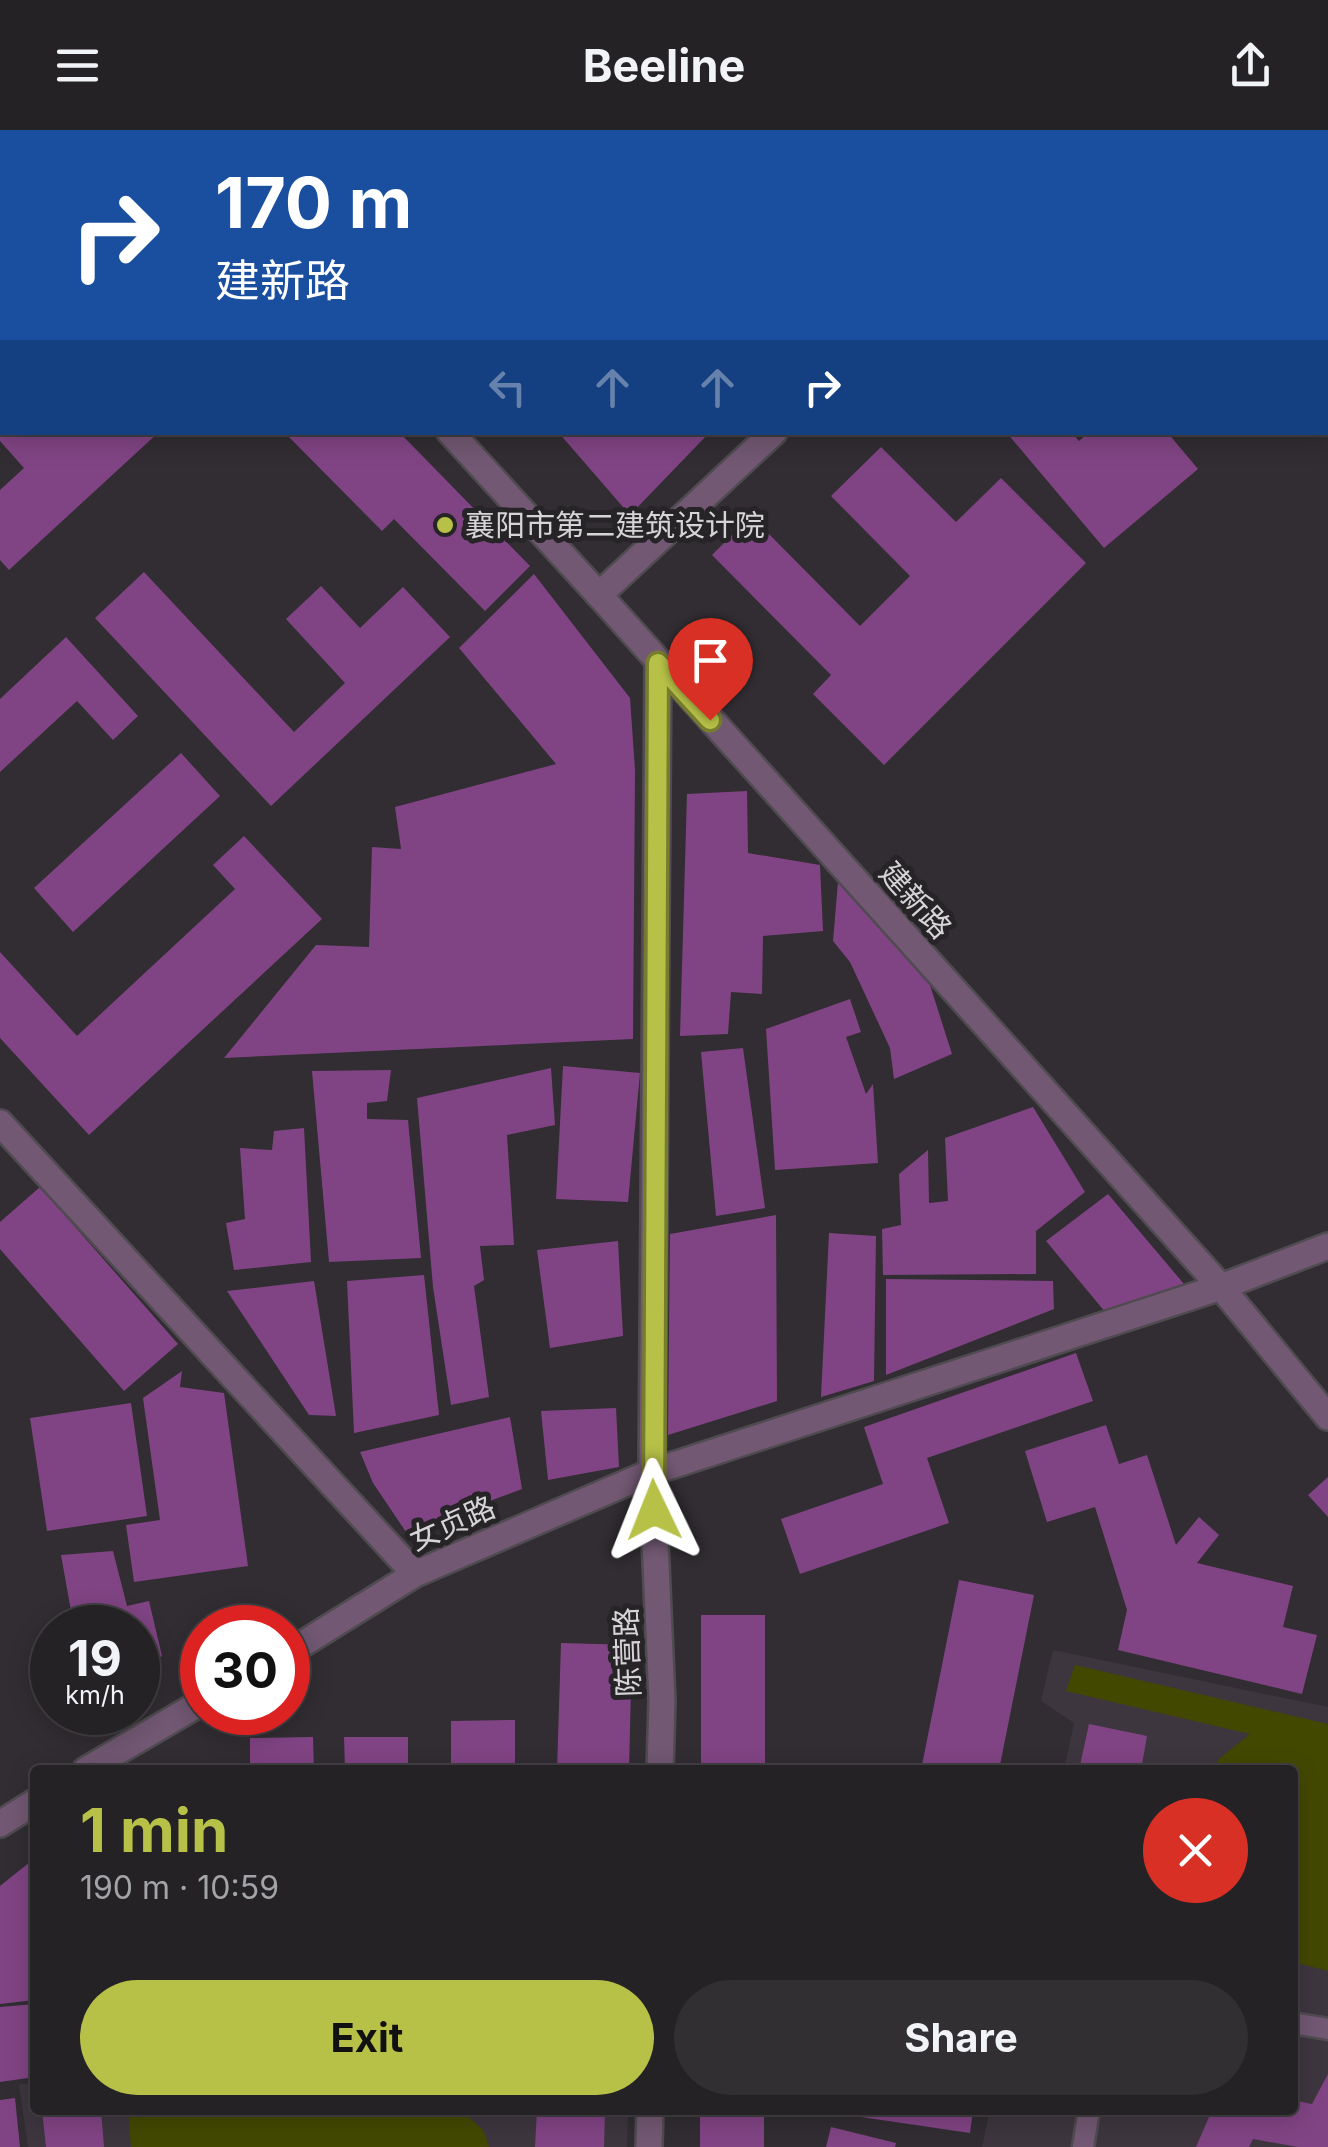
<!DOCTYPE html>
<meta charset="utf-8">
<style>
:root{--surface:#252226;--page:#312f32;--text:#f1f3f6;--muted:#a3a4a7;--line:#423f43;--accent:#b7c147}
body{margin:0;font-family:Inter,"Noto Sans SC",sans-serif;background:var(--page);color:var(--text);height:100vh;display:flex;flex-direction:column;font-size:38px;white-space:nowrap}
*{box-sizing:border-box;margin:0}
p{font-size:32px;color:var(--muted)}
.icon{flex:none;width:55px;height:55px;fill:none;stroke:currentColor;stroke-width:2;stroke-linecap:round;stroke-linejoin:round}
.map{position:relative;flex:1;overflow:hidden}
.details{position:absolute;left:30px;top:1635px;width:1268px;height:350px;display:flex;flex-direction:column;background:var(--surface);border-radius:10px;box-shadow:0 5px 25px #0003,0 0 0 2px var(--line)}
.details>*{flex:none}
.top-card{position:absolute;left:0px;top:0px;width:1330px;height:305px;box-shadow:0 5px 25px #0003,0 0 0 2px var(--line);background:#1a4fa0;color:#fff;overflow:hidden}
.speed{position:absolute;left:30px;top:1475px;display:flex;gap:20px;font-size:50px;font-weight:700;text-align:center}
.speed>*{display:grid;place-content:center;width:130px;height:130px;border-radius:50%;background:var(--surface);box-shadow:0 5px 25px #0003,0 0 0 2px var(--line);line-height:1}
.speed small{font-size:25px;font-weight:400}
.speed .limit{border:15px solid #d22;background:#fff;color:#111}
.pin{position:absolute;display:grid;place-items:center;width:85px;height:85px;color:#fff;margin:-102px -42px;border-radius:50% 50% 50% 0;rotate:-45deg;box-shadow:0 0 10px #0007}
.pin .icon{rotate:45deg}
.me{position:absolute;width:110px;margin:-55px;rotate:358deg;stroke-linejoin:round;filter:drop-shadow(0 0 8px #0008)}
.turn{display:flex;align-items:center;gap:35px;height:210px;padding:0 50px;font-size:45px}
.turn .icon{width:130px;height:130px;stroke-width:2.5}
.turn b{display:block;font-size:70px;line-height:85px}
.lanes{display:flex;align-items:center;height:95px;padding:0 50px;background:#0003;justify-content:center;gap:50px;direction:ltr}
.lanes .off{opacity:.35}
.round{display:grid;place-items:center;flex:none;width:105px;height:105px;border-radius:52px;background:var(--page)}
.head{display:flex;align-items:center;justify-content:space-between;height:170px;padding:0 50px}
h1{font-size:60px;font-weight:700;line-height:75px;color:var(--accent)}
.action{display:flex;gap:20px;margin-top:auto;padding:20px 50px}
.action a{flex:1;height:115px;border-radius:60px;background:var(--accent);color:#111;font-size:40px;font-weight:700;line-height:115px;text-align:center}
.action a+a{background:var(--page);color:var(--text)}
header{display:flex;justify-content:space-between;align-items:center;height:130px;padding:0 50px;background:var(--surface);font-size:45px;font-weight:700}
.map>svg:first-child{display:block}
</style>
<header><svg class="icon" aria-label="menu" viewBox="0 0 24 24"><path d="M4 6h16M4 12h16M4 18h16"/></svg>Beeline<svg class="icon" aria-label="share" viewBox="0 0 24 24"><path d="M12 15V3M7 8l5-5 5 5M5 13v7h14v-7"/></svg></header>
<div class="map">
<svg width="1328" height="2017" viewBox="0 0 1328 2017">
<rect width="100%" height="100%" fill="#312d32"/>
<!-- built -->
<path fill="#3e363f" d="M1053,1520L1328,1577V2017H982L990,1980H1292V1640H1064L1074,1593L1041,1571Z
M35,1953V1980H628L627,2017H28L19,1954Z"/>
<!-- green -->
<path fill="#434800" d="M1075,1535L1328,1594V1841L1293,1832L1292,1640H1211L1220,1628L1250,1604L1066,1561Z
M128,1980H461L483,2000L489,2017H131Z"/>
<!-- building -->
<path fill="#804484" d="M0,302H159L9,440L0,430V360L24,338L0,311Z
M284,302H399L530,436L485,481L394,389L382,401Z
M558,302H710L630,385Z
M1006,302H1071L1079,311L1089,302H1167L1198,339L1104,418Z
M881,317L956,392L1001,348L1086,433L884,635L813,564L831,545L712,425L751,386L860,496L910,446L831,366Z
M144,442L294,602L345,553L286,489L321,456L360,498L403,457L450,507L271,676L95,488Z
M534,444L630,568L635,640L633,909L224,928L316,815L369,817L372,717L401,719L395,677L556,634L459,518Z
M66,507L138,586L113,610L77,571L0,642V569Z
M181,623L220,666L73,802L34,758Z
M747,661L748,723L820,735L823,801L763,806L762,864L731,862L728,904L680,906L687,664Z
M244,706L322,789L89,1005L0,908V822L77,906L235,759L213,735Z
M838,752L930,855L952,924L894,949L890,918L850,832L833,811Z
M850,869L861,902L846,907L866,964L873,954L878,1033L775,1040L766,899Z
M743,918L765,1078L716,1086L701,922Z
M563,936L640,943L628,1072L556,1069Z
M551,938L555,995L507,1005L514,1115L480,1116L484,1150L474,1156L489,1267L451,1275L433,1157L417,968Z
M391,940L387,971L367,973V989L408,990L421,1128L329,1132L312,941Z
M1033,977L1085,1062L1036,1101V1144L883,1145L882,1099L901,1095L899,1044L928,1020L929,1073L948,1071L945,1008Z
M304,998L311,1132L234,1140L226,1093L245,1089L240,1018L272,1020L274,1001Z
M40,1057L178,1214L124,1261L0,1119V1092Z
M1108,1064L1184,1154L1106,1183L1046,1111Z
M776,1085L777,1271L668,1305L670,1104Z
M829,1103L876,1106L874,1251L821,1267Z
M618,1111L623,1206L550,1218L537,1120Z
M424,1145L439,1285L354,1303L347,1151Z
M886,1149L1053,1151L1054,1179L886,1245Z
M314,1151L336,1286L309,1285L227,1161Z
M1076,1223L1093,1271L927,1328L949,1393L800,1444L781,1389L883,1354L864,1297Z
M182,1241L180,1257L224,1263L248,1436L134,1452L126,1395L160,1390L143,1268Z
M131,1273L147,1386L47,1401L30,1288Z
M616,1278L619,1337L548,1350L541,1281Z
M510,1287L522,1359L406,1402L373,1353L360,1322Z
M1106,1295L1119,1334L1147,1325L1176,1415L1199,1387L1219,1405L1197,1433L1293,1456L1283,1497L1317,1505L1302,1564L1118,1520L1127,1480L1095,1377L1047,1392L1025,1321Z
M1328,1347V1387L1308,1365Z
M113,1421L127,1476L149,1471L162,1526L138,1544V1498H74L61,1425Z
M959,1450L1034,1465L999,1640H921Z
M701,1485H765V1640H701Z
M561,1513L632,1515L629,1640H557Z
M515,1590V1640H451V1591Z
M1089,1594L1147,1606L1141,1640H1079Z
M313,1607L314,1640H250V1608Z
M344,1607H408V1640H345Z
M35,1728V1870L0,1874V1756Z
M35,1874V1947L0,1952V1877Z
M1328,1944V2017H1298L1253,2009L1249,2017H1196L1212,1980H1292V1970L1312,1974Z
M15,1968L20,2017H0V1970Z
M42,1980H101L104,2017H46Z
M537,1980H605L604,2017H535Z
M700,1980H764V2017H700Z
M828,1980H973L970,2003L827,1982Z
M831,1997L896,2013L895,2017H826Z"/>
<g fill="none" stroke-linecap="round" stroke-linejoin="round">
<defs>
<path id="service" d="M772,0L775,2
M913,0L915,2
M1292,1893L1328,1899
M1083,2017L1089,1980"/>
<path id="minor" d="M1096,2L1099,0
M599,465L774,302
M658,533L652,1342L662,1571L660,1640
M0,993L415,1444
M288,1523L415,1444L652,1342L1221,1157L1328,1116
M86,1640L202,1572
M0,1694L35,1672
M649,2017L650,1980"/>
<path id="tertiary" d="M171,0L174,2
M450,302L599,465L1221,1157L1328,1287"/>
</defs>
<!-- service casing -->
<use href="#service" stroke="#4f4b50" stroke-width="25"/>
<!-- minor casing -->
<use href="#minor" stroke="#4f4b50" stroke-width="30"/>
<!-- tertiary casing -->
<use href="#tertiary" stroke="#4f4b50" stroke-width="30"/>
<!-- service -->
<use href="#service" stroke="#725873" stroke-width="20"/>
<!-- minor -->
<use href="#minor" stroke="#725873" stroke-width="25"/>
<!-- tertiary -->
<use href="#tertiary" stroke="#725873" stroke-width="25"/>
</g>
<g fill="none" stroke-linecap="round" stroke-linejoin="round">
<defs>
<path id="route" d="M654,1380L658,533L710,590"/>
</defs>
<!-- route casing -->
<use href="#route" stroke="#777d2e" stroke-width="25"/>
<!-- route -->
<use href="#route" stroke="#b7c147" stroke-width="18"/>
</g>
<!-- markers -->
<circle fill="#b7c147" stroke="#272428" stroke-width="4" cx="445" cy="395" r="10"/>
<g text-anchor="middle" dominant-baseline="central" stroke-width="10" stroke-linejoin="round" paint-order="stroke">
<!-- poi labels -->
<g font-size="30" fill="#d6d4d7" stroke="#272428" text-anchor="start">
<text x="465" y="395">襄阳市第二建筑设计院</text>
</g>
<!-- street labels -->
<g font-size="30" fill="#d6d4d7" stroke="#272428">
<text transform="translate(916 770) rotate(48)">建新路</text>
<text transform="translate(452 1393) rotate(-24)">女贞路</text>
<text transform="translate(627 1522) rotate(-92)">陈营路</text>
</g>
</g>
</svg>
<div class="speed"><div>19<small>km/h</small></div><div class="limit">30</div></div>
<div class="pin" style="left:710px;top:590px;background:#d93025"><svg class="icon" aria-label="arrive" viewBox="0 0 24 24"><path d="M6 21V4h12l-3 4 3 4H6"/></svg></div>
<svg class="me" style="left:654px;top:1380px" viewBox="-20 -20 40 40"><path d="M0-17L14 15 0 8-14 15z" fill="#b7c147" stroke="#fff" stroke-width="4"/></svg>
<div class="top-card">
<div class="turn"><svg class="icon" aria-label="right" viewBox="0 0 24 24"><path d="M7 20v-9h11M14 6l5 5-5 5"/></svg><div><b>170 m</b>建新路</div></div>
<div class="lanes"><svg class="icon off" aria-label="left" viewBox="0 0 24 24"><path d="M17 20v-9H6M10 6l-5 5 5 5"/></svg><svg class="icon off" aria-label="ahead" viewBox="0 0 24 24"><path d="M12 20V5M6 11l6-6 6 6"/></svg><svg class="icon off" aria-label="ahead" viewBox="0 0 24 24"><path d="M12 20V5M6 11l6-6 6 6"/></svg><svg class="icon" aria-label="right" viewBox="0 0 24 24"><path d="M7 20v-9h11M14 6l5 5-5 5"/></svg></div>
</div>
<section class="details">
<div class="head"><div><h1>1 min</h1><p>190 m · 10:59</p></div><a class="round" style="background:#d93025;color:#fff"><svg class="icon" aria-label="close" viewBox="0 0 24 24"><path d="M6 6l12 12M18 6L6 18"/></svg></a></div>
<div class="action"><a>Exit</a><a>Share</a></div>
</section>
</div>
